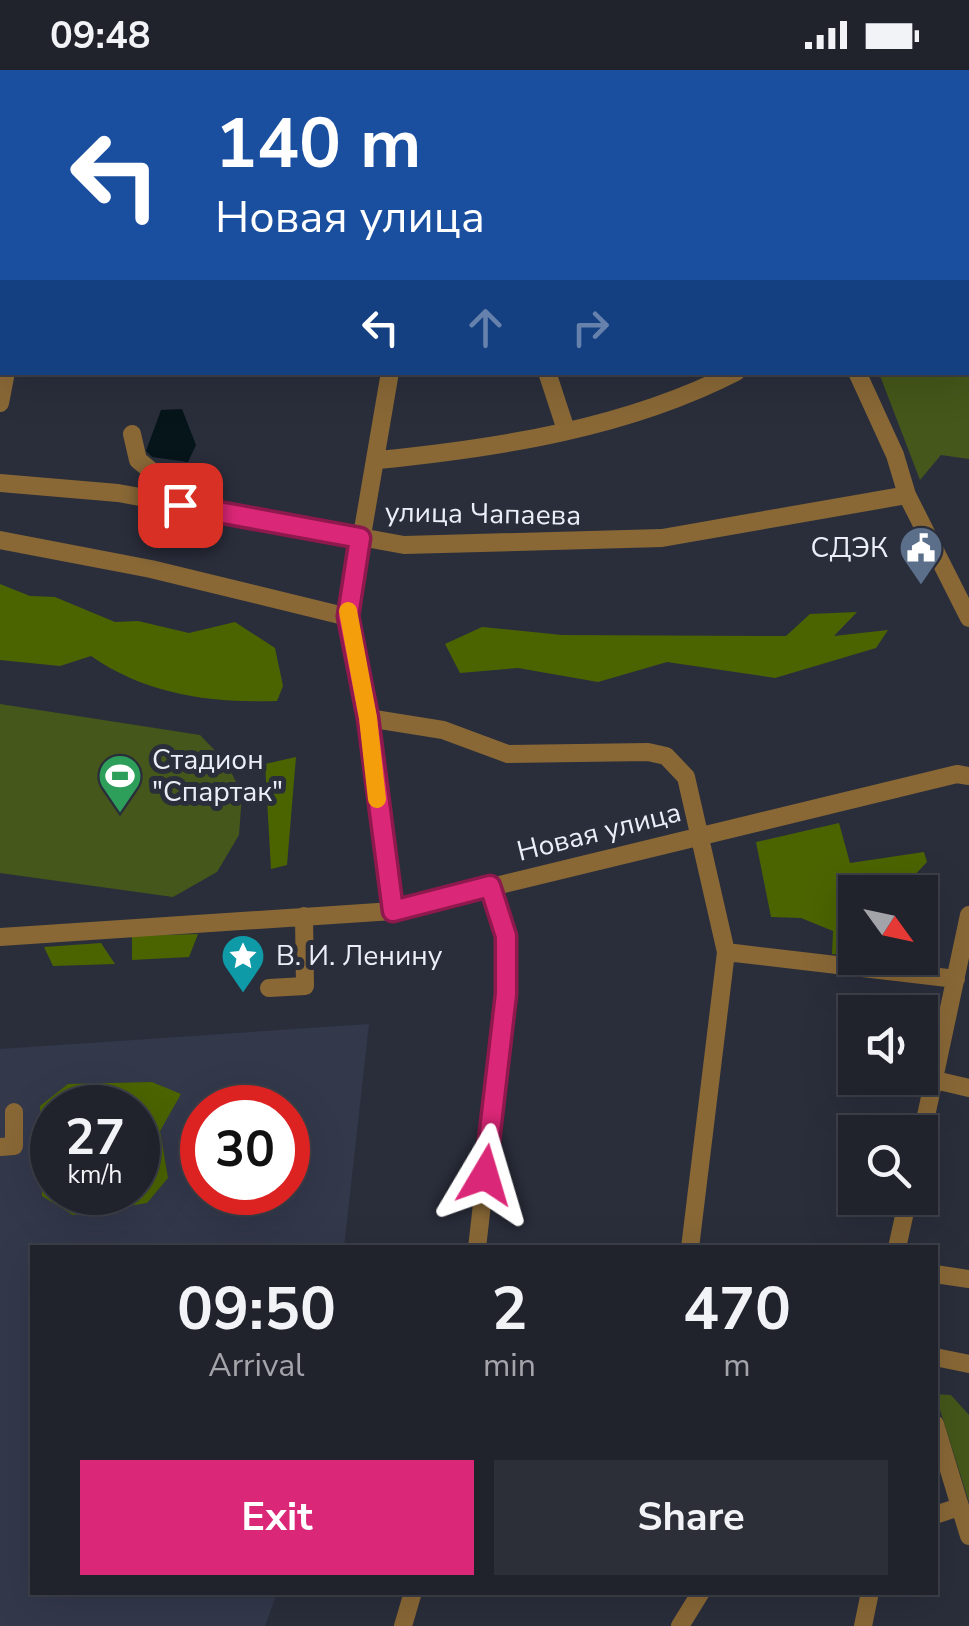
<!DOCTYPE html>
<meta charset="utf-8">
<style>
:root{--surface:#20222c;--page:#2d2f38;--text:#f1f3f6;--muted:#a2a4a9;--line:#3d3f48;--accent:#db2777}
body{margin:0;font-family:"Nunito Sans",sans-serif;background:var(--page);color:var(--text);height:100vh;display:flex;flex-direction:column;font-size:38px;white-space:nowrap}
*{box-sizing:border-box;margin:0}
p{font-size:32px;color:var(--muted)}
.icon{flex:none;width:55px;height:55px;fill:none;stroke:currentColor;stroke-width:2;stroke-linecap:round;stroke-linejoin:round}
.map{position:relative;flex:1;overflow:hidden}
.sheet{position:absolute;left:30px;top:1175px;width:908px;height:350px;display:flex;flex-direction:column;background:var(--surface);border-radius:0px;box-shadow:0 10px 40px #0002,0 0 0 2px var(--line)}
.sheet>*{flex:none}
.top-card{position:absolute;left:0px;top:0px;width:970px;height:305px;box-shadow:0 10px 40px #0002,0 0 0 2px var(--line);background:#1a4fa0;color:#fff;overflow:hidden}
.needle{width:65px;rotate:123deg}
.controls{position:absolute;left:838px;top:805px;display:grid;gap:20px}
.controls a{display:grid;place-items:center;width:100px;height:100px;border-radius:0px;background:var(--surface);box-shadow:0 10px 40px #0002,0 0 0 2px var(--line);font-size:50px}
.speed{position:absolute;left:30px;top:1015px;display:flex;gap:20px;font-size:50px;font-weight:700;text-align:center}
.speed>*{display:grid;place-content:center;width:130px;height:130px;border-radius:50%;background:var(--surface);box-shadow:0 10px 40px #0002,0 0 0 2px var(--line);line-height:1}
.speed small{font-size:25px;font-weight:400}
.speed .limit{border:15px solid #d22;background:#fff;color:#111}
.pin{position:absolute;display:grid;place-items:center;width:85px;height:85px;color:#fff;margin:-42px;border-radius:20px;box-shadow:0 5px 15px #0006}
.me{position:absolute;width:110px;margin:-55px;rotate:7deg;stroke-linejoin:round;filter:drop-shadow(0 0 8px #0008)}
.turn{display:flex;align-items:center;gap:35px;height:210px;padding:0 50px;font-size:45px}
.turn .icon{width:130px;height:130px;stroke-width:2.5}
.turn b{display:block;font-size:70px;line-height:85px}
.lanes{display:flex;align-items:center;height:95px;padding:0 50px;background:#0003;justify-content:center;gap:50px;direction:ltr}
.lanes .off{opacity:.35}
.eta{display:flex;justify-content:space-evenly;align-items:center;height:170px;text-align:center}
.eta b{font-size:60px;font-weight:700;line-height:70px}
.action{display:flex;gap:20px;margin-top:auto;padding:20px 50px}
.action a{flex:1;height:115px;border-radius:0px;background:var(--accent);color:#fff;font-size:40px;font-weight:700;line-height:115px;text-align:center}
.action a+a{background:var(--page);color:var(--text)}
.status{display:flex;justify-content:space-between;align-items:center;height:70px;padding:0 50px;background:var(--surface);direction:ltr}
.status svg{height:28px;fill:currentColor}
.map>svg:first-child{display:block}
</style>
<div class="status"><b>09:48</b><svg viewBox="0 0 49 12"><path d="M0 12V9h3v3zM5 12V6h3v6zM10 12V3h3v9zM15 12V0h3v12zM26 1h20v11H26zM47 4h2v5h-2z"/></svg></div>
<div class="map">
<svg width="969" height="1556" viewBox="0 0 969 1556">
<rect width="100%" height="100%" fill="#2a2e3b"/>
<!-- built -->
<path fill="#33384b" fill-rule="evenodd" d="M369,954L344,1177L32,1178V1522L277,1523L265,1556H0V979ZM52,1038H138V1122H52ZM202,1038H288V1122H202Z"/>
<!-- green -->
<path fill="#45571a" d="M969,239V389L941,385L920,410L879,303L968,302Z
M0,634L200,665L226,692L242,724L239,765L217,802L173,827L0,803Z
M935,1324L951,1325L969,1345V1432Z"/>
<!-- forest -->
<path fill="#4c6400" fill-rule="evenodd" d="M0,514L30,526L55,527L115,552L138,551L189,563L235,552L275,578L283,616L277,631C211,633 147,625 91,586L60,596L0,590Z
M857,542L834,566L888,560L876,578L775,608L667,592L598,612L518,598L460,603L445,574L482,557L562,565L786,566L810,544Z
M296,687L287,795L271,799L265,694Z
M839,753L850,793L924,782L927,792L911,809L914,822H855V886L832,884L833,861L801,848L771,847L756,772Z
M198,864L189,887L132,890V866Z
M101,873L115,894L53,896L44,877Z
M152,1012L181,1024L160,1061L168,1108L147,1133L73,1145L42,1126L40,1036L68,1014ZM52,1038H138V1122H52Z"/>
<!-- water -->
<path fill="#051519" d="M182,339L196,375L188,392L152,387L146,381L161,340Z"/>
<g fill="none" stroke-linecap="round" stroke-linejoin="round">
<!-- minor -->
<path stroke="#896836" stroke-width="18" d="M56,0L65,2
M357,0L361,2
M828,0L831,2
M626,1L637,0
M188,2L191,0
M458,2L460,0
M968,113L969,112
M968,129L969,130
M0,139H2
M390,302L348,547L368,648L393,841
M547,302L566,360
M857,302L895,385L907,425L969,548
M0,333L6,302
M132,364L138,390L178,423L181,435
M378,390C499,378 627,358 736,302
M0,413L118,423L404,475L662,468L907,425
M0,470L151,499L348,547
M368,648L443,660L508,684L648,682L666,686L686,707L726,882L690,1178
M0,867L393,841L957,704L969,706
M726,882L956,909
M269,918L305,916L304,846
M935,1010L969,1018
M920,1074L969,845
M0,1077L14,1076V1042
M477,1178L506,924V866L490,817
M897,1178L908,1128
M935,1204L969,1209
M935,1287L969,1294
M935,1354L969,1466
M935,1445L959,1437
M403,1556L413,1522
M680,1556L701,1522
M863,1556L870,1522"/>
</g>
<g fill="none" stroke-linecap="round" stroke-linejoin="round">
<defs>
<path id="route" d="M180,435L360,468L348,546L368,648L393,841L490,816L506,866V924L485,1105"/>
</defs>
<!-- route casing -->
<use href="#route" stroke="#8e194d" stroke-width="25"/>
<!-- route -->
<use href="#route" stroke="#db2777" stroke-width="18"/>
<!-- slow -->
<path stroke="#f59e0b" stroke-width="18" d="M348,541L368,648L377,729"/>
</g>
<!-- icons -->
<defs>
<symbol id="civic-pin" viewBox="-11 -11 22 30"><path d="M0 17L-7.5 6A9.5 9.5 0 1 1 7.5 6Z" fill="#5c6f8a" stroke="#2a2e3b"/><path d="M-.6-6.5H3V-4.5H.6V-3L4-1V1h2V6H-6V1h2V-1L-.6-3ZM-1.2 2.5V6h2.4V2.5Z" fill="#fff"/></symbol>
<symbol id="stadium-pin" viewBox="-11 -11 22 30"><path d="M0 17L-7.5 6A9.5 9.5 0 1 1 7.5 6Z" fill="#2e9e5b" stroke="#2a2e3b"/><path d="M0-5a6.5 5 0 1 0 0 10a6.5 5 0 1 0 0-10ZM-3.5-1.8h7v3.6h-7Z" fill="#fff"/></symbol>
<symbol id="sight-pin" viewBox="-11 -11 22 30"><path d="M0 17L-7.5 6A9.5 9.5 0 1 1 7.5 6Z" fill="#0f9aa8" stroke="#2a2e3b"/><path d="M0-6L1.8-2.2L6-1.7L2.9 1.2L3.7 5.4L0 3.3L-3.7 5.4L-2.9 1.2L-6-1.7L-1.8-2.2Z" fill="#fff"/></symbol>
</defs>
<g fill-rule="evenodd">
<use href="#civic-pin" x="896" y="453" width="50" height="68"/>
<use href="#stadium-pin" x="95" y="681" width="50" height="68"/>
<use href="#sight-pin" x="218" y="861" width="50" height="68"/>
</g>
<g text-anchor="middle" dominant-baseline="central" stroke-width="10" stroke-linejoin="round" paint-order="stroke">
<!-- street labels -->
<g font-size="28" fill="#ebeef7" stroke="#2a2e3b">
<text transform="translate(483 444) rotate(1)">улица Чапаева</text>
<text transform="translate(599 762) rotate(-14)">Новая улица</text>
</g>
<!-- poi labels -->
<g font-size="28" fill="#ebeef7" stroke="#2a2e3b" text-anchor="start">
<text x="888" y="478" text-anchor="end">СДЭК</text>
<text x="152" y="690">Стадион<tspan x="152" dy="32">"Спартак"</tspan></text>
<text x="276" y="886">В. И. Ленину</text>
</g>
</g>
</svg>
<div class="controls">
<a><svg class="needle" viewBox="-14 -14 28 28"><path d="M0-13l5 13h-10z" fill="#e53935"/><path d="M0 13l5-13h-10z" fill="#a2a4a9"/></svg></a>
<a><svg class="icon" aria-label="sound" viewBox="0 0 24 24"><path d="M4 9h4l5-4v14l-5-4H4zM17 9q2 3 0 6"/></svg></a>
<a><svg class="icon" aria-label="search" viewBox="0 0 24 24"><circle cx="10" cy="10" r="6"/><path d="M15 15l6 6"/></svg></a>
</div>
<div class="speed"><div>27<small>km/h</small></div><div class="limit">30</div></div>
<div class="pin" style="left:180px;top:435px;background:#d93025"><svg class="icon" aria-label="arrive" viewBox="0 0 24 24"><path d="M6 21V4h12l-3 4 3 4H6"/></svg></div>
<svg class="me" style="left:485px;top:1105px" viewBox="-20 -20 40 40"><path d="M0-17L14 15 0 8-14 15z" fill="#db2777" stroke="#fff" stroke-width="4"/></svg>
<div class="top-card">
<div class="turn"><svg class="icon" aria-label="left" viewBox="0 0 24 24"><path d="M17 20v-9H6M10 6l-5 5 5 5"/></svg><div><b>140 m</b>Новая улица</div></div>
<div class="lanes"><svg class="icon" aria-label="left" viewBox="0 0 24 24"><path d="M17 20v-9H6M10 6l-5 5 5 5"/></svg><svg class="icon off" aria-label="ahead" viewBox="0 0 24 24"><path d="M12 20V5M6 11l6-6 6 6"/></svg><svg class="icon off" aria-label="right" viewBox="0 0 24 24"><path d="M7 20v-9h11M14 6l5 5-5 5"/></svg></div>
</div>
<section class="sheet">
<div class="eta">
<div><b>09:50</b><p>Arrival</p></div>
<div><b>2</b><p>min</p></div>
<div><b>470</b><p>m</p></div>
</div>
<div class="action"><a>Exit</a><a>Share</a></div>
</section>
</div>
